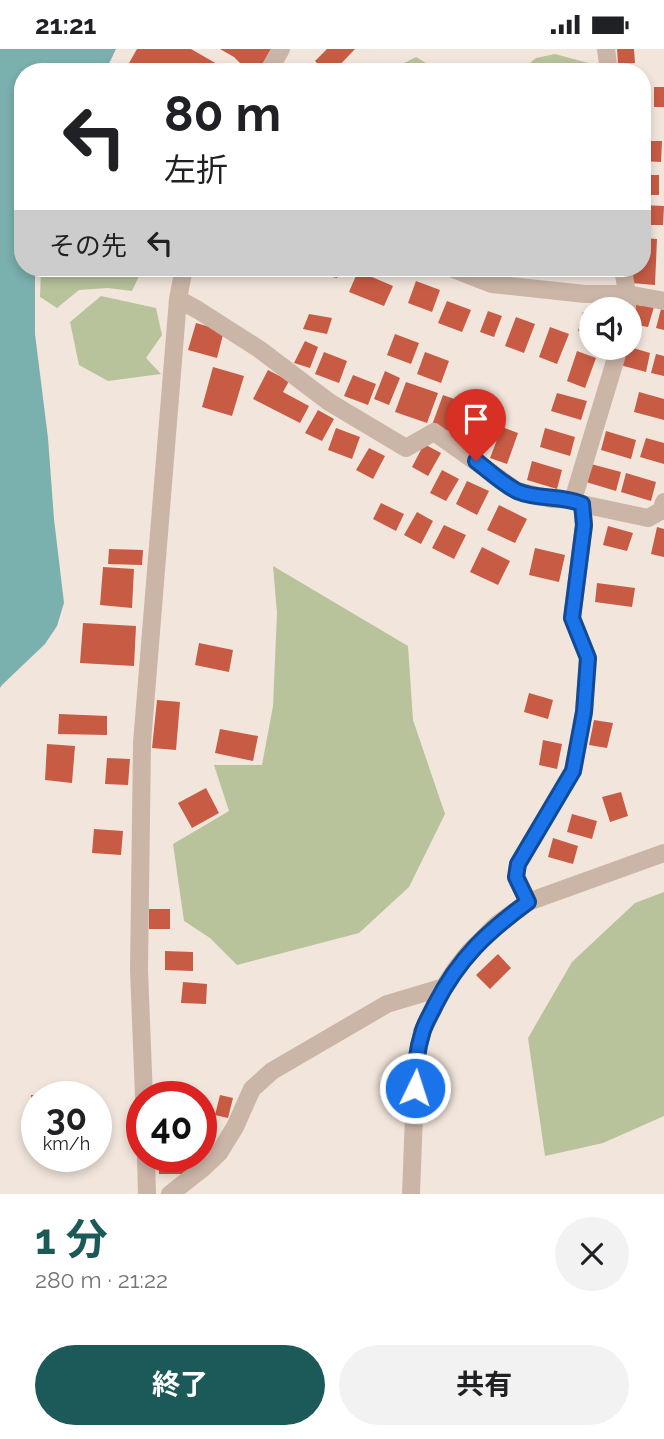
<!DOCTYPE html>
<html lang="ja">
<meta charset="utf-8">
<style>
:root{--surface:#fff;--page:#f2f2f2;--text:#202124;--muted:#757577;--accent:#1c5959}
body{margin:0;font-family:Raleway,"Noto Sans JP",sans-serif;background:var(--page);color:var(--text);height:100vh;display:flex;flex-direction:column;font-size:26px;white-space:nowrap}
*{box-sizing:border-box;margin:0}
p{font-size:23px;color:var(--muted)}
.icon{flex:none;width:38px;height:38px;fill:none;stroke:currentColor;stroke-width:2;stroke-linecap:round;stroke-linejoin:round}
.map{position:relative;height:1145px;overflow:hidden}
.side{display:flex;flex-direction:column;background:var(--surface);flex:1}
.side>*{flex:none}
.top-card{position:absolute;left:14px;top:14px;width:637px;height:214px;border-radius:28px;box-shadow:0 4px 10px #0003;background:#fff;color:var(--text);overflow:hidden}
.buttons{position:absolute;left:579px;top:248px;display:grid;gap:14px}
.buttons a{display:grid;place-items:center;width:63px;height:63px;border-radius:50%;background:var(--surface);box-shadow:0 4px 10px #0003;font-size:35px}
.speed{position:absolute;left:21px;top:1032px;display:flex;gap:14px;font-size:35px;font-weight:700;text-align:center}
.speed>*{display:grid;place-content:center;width:91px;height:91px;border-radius:50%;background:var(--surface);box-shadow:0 4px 10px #0003;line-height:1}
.speed small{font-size:18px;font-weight:400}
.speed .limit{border:10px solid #d22;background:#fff;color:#111}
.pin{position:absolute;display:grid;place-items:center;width:60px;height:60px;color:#fff;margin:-72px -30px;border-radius:50% 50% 50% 0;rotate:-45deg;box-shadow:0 0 7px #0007}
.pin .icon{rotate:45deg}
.me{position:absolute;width:77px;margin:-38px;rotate:4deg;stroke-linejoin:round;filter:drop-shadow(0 0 5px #0008)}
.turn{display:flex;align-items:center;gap:24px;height:147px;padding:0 35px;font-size:32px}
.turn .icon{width:91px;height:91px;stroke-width:2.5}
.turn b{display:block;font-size:49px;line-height:60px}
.then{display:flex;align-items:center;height:66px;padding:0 35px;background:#0003;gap:14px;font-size:26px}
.round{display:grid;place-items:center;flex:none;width:74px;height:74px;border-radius:37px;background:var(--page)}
.overview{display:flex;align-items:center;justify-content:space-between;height:119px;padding:0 35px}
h1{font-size:42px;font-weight:700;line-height:52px;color:var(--accent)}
.button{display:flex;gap:14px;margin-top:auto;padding:14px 35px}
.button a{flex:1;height:80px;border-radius:42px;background:var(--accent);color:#fff;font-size:28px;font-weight:700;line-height:80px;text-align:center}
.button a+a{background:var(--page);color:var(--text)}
.status{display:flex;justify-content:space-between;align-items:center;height:49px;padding:0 35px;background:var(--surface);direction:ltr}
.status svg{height:19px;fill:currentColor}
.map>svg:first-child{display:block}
</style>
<div class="status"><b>21:21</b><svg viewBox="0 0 49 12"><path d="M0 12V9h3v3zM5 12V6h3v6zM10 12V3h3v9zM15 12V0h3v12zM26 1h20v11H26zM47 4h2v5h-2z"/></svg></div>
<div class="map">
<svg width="664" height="1145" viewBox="0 0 664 1145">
<rect width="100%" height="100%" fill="#f2e6dc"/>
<!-- green -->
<path fill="#b8c29b" d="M555,5L592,15L594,23H519L536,9Z
M416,8L441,23H386Z
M41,219H154L163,224L140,225L132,242L108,239L79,241L57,259L40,248Z
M101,247L156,259L162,286L146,309L161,325L108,332L79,316L70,273Z
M273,517L408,597L413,671L445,765L409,838L359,884L237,916L210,889L184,872L173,795L229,762L214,716H262L273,657L277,564Z
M664,843V1067L603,1094L545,1107L528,989L572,913L635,854Z"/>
<!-- water -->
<path fill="#7ab0ae" d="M0,0H116L105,23H23V219H35V285L48,389L54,470L64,554L57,577L45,595L2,636L0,639Z"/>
<!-- building -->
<path fill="#c85b44" d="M137,0H191L231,23H124Z
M220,0H273L267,12L253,23H249L234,8Z
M327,0H355L333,23H326L315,12Z
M617,0H634L635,14L618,15Z
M654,38H664V58H654Z
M642,92H662L661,113L642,112Z
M642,126H659V146H642Z
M642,156L664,157L663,176H642Z
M642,189L657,190L655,236L631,234L632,219H642Z
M315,219H341L337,229L314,224Z
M358,222L393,237L384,257L349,243Z
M416,232L440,241L432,263L408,254Z
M447,252L471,261L462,283L438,274Z
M636,256L654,258L648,278L631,275Z
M661,260L664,261V281L656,279Z
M488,262L502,267L494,288L480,283Z
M583,263L592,265V286L578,282Z
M309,265L332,269L327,285L303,280Z
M516,268L535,275L524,304L505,297Z
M196,274L224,282L217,309L188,301Z
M550,278L569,285L557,315L539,308Z
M395,285L419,294L411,315L387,306Z
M305,292L318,298L310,319L294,314Z
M630,298L650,304L646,323L620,316L624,299Z
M577,302L596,309L585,339L567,332Z
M324,303L347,312L339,334L315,325Z
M425,303L449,312L441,334L417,325Z
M656,305L664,307V327L651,324Z
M213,318L244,327L232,367L202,358Z
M268,321L289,332L283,343L309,357L300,374L253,350Z
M385,322L400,329L389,356L374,350Z
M353,326L376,335L368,356L344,347Z
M406,333L438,344L427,374L395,363Z
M639,343L664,350V371L634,363Z
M557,344L587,352L581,371L551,362Z
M443,346L460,352L449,382L432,376Z
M318,361L334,370L322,392L305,384Z
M467,365L495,380L485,397L458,382Z
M502,378L518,384L507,415L490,409Z
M336,379L360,388L352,410L328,401Z
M545,379L575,388L570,407L540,398Z
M606,382L636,391L631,410L601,401Z
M646,389L664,394V415L640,408Z
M424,395L441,404L428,427L412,418Z
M369,399L385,407L373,430L356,421Z
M532,412L562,421L557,440L527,431Z
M591,415L621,423L616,442L586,433Z
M442,421L459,430L446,452L430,444Z
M626,424L656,433L651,452L621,443Z
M467,432L489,442L477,466L456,455Z
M381,454L404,465L396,482L373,470Z
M499,456L527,470L515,494L487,481Z
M417,463L433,472L421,495L404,486Z
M444,476L466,486L454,510L432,499Z
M608,477L633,484L627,502L603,496Z
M657,478L664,480V508L651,505Z
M482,498L510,512L498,536L470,523Z
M535,499L565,506L559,533L529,526Z
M109,500L143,501L142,516L108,515Z
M103,518L134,520L132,559L100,556Z
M597,534L635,539L632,558L595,553Z
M83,574L136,577L134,617L80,614Z
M199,594L233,601L229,623L195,616Z
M529,644L553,651L548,670L524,663Z
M157,651L180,653L176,701L152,699Z
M59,665L107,667V686L58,685Z
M594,671L613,674L607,699L589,696Z
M220,680L258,687L253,712L215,704Z
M543,691L562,695L557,720L539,716Z
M47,695L75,697L72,734L45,731Z
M107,709L130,710L128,736L105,735Z
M206,739L219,764L192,779L178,754Z
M621,743L628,767L610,773L602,748Z
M572,765L597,772L592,790L567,783Z
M94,780L123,782L121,806L92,804Z
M553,789L578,797L573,815L548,808Z
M149,860H170V880H149Z
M165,902L193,903V922L165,921Z
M498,905L511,919L490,940L476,926Z
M183,933L207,935L206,955L181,954Z
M79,1045V1048H43V1046Z
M31,1046H37V1075H32Z
M220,1046L233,1049L228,1069L215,1066Z
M159,1108H187L188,1125H159Z"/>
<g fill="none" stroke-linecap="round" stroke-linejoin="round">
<!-- minor -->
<path stroke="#cbb5a7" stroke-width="18" d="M606,0L609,23
M268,23L281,0
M451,219L492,235L585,245H627L664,252
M623,219L627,245V261
M178,250L198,261L259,300L329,353L406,399L434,383L517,442L552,450L573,451L582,455L648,469L661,462L664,453
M573,451L619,299
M528,853L516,828L518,815L573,722L584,663L588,609L572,569L584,476L582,455
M144,1048L139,921L142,694L178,250L184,219
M146,1108L147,1145
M170,1145L202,1120L219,1104L235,1078L252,1040L272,1022L387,955L444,938"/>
<!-- tertiary -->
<path stroke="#cbb5a7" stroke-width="18" d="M411,1145L416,1012L422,983L444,938L455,921L469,903L496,876L528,853L664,804"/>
</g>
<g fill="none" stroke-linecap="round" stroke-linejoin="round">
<defs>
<path id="route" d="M415,1039C416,1021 416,1003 422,985C424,975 431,965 435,956C459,909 487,883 528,853L516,828L518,815L573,722L584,663L588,609L572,569L584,476L582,455C562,446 537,451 517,442C503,435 488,421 476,412"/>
</defs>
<!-- route casing -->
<use href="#route" stroke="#114b97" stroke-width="18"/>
<!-- route -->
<use href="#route" stroke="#1a73e8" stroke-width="12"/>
</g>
</svg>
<div class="buttons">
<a><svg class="icon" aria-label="sound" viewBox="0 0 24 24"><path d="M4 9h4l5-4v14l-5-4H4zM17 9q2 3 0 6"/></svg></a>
</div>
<div class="speed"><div>30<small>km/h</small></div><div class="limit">40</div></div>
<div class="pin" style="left:476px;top:412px;background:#d93025"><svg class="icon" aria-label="arrive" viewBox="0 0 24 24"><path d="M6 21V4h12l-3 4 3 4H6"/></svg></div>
<svg class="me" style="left:415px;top:1039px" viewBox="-20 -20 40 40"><circle r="17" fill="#1a73e8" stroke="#fff" stroke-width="3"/><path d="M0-11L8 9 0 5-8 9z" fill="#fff"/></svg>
<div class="top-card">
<div class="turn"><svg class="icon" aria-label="left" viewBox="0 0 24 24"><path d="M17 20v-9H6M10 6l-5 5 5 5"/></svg><div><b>80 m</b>左折</div></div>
<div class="then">その先<svg class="icon" aria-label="left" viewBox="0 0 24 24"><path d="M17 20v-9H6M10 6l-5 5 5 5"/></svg></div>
</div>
</div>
<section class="side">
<div class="overview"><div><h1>1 分</h1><p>280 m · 21:22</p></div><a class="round"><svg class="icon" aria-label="close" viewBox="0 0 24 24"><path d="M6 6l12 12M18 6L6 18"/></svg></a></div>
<div class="button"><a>終了</a><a>共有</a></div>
</section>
